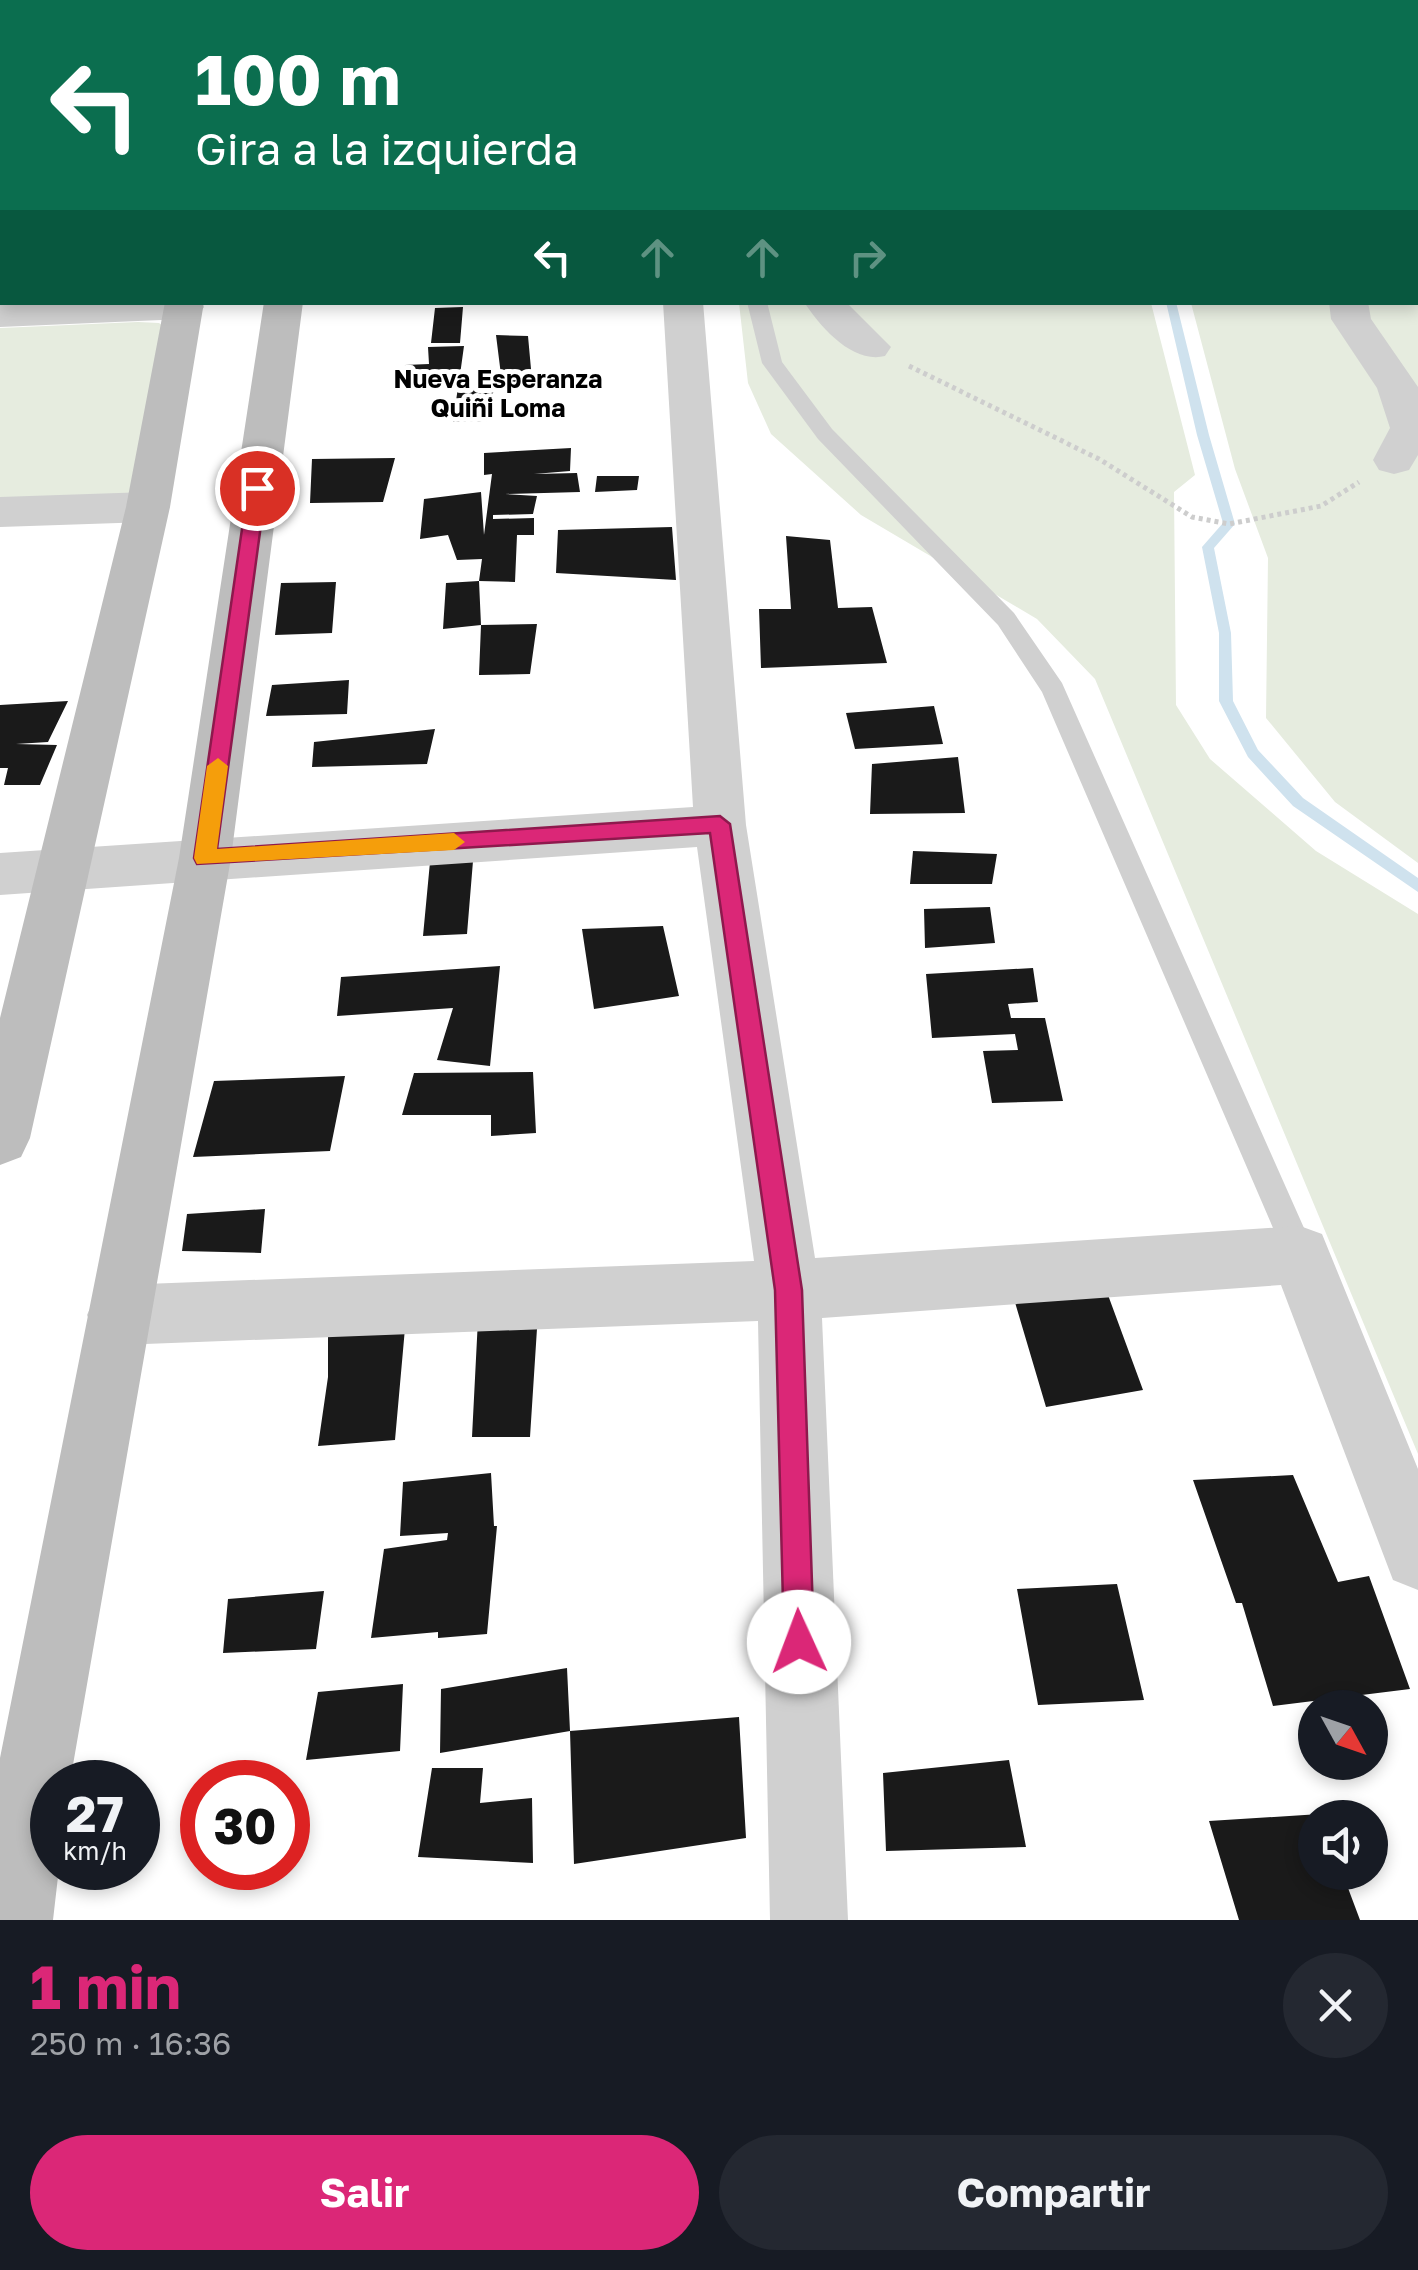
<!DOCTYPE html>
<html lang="es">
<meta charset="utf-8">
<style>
:root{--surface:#171b24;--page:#242831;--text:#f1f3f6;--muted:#9ea1a6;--accent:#db2777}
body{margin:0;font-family:"Golos Text",sans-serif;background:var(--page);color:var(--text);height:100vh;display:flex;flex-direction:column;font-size:38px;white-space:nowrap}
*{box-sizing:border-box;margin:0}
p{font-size:32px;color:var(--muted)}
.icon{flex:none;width:55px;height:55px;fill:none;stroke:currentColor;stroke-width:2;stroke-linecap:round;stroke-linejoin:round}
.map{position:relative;height:1920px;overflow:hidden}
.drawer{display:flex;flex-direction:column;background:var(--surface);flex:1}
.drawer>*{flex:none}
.banner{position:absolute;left:0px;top:0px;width:1420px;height:305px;box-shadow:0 5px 15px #0003;background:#0b6e4f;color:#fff;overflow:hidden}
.needle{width:65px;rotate:130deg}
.controls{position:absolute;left:1298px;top:1690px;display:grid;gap:20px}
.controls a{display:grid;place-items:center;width:90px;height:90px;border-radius:50%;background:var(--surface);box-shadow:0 5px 15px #0003;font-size:50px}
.speed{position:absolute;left:30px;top:1760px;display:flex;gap:20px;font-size:50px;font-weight:700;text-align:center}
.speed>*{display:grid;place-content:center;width:130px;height:130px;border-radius:50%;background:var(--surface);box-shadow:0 5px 15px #0003;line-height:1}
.speed small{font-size:25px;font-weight:400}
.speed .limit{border:15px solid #d22;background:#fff;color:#111}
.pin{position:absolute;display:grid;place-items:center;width:85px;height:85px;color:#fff;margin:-42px;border:5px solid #fff;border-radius:50%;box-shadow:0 2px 10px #0007}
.me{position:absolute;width:110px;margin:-55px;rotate:358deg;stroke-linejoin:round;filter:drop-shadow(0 0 8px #0008)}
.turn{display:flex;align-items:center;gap:35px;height:210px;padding:0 30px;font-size:45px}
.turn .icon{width:130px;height:130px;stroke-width:2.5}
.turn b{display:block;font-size:70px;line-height:85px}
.lanes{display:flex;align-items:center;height:95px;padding:0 30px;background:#0003;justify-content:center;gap:50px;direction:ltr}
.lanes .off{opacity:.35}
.round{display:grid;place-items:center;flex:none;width:105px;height:105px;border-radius:52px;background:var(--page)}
.head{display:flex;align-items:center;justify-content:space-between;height:170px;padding:0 30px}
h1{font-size:60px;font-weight:700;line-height:75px;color:var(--accent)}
.cta{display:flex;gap:20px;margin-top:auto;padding:20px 30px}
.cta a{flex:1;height:115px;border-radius:60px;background:var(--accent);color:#fff;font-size:40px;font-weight:700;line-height:115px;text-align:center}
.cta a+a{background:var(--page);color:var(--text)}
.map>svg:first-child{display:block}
</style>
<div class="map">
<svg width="1418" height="1920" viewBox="0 0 1418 1920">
<rect width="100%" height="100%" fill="#fff"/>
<!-- green -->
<path fill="#e6ecdf" d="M799,0H1183V2H798Z
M1418,217V863L1335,802L1266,718L1268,558L1235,469L1191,303L1418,302Z
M739,303H1151L1195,475L1174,492L1176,705L1210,759L1316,851L1418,914V1454L1095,679L1037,619L861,515L771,434L748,383Z
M138,322L159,323L167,329L129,494L0,505V328Z"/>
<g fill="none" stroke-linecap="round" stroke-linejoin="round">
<!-- stream -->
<path fill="#cfe2ee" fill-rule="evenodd" d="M1195,0H1203V2H1195Z
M1166,302H1176L1209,435L1235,524L1214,548L1231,633L1233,701L1258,750L1303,798L1418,878V892L1293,806L1248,757L1219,701V633L1202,547L1223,523L1197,435Z"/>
</g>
<!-- building -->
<path fill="#1a1a1a" d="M463,307L460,343H431L435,308Z
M496,335L528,336L532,380L502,383Z
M464,346L459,382H495L488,421L453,422L458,387L401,386L405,365L429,364L428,347Z
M571,448L570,471L534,474L577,473L580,492L505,494L537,496L533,514L493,515V519L534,518V535H517L515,582L479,581L482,559L457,560L448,535L420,539L424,499L481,492L484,535L492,474L484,475V453Z
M395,458L383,502L310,503L312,459Z
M597,476H639L637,490L595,492Z
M672,527L676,580L556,573L558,530Z
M786,536L830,540L838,608L872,607L887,663L761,668L759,609H791Z
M479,581L481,625L443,629L446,583Z
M336,582L332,633L275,635L281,583Z
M537,624L530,674L479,675L481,625Z
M349,680L347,714L266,716L272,685Z
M68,701L48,742L16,744L57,745L40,785H4L8,768H0V705Z
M934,706L943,744L855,749L846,713Z
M435,729L427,764L312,767L314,742Z
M958,757L965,813L870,814L872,764Z
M913,851L997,854L992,884H910Z
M473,861L467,934L423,936L430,862Z
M990,907L995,943L925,948L924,909Z
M663,926L679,996L594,1009L582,929Z
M500,966L490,1066L437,1060L453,1008L337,1016L341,977Z
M1033,968L1038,1002L1008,1004L1011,1018H1045L1063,1101L992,1103L983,1051L1018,1050L1015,1034L932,1038L926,974Z
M533,1072L536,1133L491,1136V1115H402L414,1073Z
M345,1076L330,1151L193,1157L214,1081Z
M265,1209L261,1253L182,1251L187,1214Z
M1108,1295L1143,1390L1046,1407L1014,1299Z
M538,1313L530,1437H472L478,1319Z
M406,1317L395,1440L318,1446L328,1377V1322Z
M491,1473L494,1526H497L487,1634L438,1638V1632L371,1638L384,1549L447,1540L448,1533L400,1536L403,1482Z
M1293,1475L1338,1582L1369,1576L1410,1689L1273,1706L1242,1603H1236L1193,1480Z
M1117,1584L1144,1700L1038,1705L1017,1589Z
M324,1591L316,1649L223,1653L228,1599Z
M567,1668L570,1731L440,1753L441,1689Z
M403,1684L400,1751L306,1760L318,1692Z
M739,1717L746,1838L574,1864L570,1731Z
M1009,1760L1026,1847L886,1851L883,1773Z
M432,1768H483L480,1803L532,1798L533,1863L418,1857Z
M1320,1814L1322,1818H1315V1872H1342L1360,1920H1239L1209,1821Z"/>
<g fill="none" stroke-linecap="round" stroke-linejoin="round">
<!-- path -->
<path stroke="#cdcdcd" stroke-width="5" stroke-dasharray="4 4" stroke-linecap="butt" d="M909,366L1099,459L1192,517L1229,524L1321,506L1359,482"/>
<!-- lane -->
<path fill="#d0d0d0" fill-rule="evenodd" d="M747,302H767L782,362L832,429L1014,613L1062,683L1316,1255L1311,1265L1300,1270L1289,1265L1042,692L998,625L818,439L762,363Z"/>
<!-- street -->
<path fill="#d0d0d0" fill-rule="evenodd" d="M641,0H673L674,2H642Z
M0,60H2V80H0Z
M0,103H2V123H0Z
M200,302L204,307L198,315L184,319L0,327V303Z
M663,302H703L746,825L815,1258L1300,1226L1322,1234L1418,1469V1590L1393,1580L1281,1285L822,1318L848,1920H770L758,1321L119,1345L97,1337L87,1315L97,1293L119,1285L754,1261L697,847L0,895V853L693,807Z
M804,302H846L891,347L885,356C853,364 821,328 804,302Z
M1329,302H1368L1371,319L1418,387V455L1409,470L1394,474L1379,470L1373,460L1390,428L1377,388L1331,319Z
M148,492L164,497L170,507L164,517L148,522L0,527V497Z"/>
<!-- secondary -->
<path fill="#bdbdbd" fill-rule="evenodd" d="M317,0H349V2H317Z
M165,302H204L170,507L30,1138L21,1157L0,1165V1018L126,507Z
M264,302H303L231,858L70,1782H52V1868H59L53,1920H0V1758L179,858Z"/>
</g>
<!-- route -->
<path fill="#db2777" stroke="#8e194d" stroke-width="2.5" d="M257,482L266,488L217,849L720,816L730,824L802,1290L814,1642L809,1653L799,1657L788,1653L784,1642L775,1290L710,833L197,864L194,858L248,488Z"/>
<!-- slow -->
<path fill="#f59e0b" d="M218,758L228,766L217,849L454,833L465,842L454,850L197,864L194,858L207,766Z"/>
<g text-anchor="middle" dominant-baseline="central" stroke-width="10" stroke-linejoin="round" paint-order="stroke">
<!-- far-neighbourhood labels -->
<g font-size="25" font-weight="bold" fill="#000" stroke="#fff">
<text x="498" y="378">Nueva Esperanza<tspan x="498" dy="29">Quiñi Loma</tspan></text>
</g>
</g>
</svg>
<div class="controls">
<a><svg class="needle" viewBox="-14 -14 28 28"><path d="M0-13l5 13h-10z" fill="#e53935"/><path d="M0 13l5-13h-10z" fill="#9ea1a6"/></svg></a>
<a><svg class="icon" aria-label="sound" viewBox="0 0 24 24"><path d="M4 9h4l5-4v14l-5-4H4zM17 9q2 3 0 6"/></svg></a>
</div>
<div class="speed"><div>27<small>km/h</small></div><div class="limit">30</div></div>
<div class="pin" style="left:257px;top:488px;background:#d93025"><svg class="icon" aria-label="arrive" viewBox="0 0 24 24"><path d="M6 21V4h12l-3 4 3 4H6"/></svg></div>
<svg class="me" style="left:799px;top:1642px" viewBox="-20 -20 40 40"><circle r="19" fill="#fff"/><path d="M0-13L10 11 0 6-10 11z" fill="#db2777"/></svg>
<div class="banner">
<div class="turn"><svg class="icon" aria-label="left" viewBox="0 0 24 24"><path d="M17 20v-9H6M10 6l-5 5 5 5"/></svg><div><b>100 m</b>Gira a la izquierda</div></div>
<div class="lanes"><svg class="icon" aria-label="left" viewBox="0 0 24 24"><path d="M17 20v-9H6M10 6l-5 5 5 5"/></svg><svg class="icon off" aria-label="ahead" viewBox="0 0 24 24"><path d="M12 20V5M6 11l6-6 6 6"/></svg><svg class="icon off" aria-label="ahead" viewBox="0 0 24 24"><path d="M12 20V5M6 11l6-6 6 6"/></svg><svg class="icon off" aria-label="right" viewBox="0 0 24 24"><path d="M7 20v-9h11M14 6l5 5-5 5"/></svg></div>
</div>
</div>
<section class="drawer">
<div class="head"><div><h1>1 min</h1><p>250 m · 16:36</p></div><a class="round"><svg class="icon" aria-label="close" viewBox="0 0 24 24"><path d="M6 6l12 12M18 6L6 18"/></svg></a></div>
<div class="cta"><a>Salir</a><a>Compartir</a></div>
</section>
